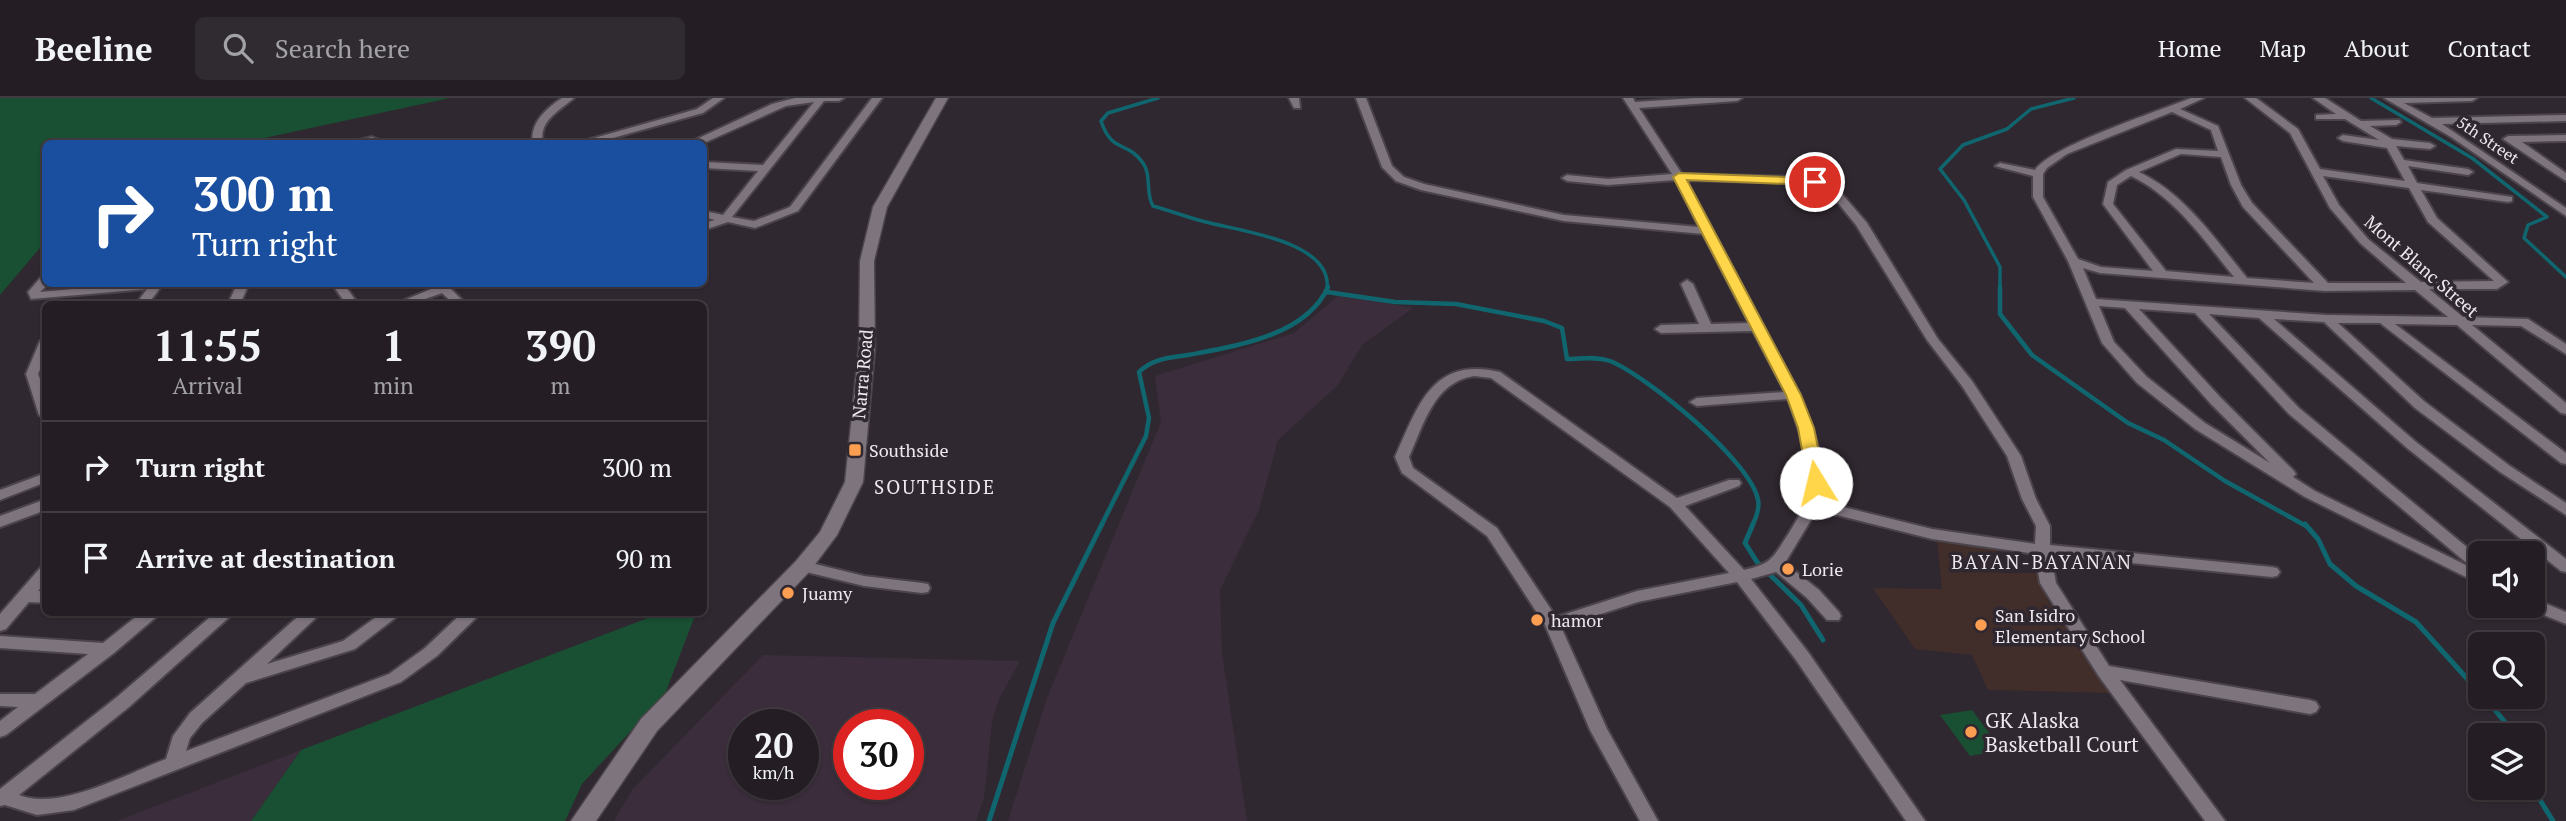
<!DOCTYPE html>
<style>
:root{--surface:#241e24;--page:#302b31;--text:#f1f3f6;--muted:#a3a2a6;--line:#413c41}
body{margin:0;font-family:"PT Serif",serif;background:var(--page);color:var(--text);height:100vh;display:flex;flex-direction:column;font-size:26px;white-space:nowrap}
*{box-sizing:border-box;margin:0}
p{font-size:23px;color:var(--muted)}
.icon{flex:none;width:38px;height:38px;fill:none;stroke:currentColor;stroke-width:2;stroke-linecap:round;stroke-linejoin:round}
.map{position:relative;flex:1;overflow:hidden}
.sheet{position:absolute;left:42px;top:203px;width:665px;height:315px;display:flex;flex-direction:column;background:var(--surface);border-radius:10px;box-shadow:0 2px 5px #0004,0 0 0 2px var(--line)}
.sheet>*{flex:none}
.banner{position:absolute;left:42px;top:42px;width:665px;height:147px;border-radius:10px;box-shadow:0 2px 5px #0004,0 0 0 2px var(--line);background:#1a4fa0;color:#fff;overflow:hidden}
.tools{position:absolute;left:2468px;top:443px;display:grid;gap:14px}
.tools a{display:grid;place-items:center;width:77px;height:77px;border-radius:10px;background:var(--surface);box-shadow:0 2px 5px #0004,0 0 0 2px var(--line);font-size:35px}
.speed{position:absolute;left:728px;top:611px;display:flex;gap:14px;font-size:35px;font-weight:700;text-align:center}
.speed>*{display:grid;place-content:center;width:91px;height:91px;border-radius:50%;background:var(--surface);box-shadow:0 2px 5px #0004,0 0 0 2px var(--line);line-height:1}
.speed small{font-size:18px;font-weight:400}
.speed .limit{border:10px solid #d22;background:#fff;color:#111}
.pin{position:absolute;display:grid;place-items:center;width:60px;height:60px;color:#fff;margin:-30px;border:4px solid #fff;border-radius:50%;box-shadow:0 2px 7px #0007}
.me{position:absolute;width:77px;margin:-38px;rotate:351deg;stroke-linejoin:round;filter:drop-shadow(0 0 5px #0008)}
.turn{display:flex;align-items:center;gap:24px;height:147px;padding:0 35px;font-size:32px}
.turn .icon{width:91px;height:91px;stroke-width:2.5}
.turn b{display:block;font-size:49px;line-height:60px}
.eta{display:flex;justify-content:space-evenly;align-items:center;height:119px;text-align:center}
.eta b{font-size:42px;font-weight:700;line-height:49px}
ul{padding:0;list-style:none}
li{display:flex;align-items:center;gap:21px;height:91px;padding:0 35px;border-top:2px solid var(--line)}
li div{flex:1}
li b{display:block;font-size:26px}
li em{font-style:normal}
header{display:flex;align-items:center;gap:42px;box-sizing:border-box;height:98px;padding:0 35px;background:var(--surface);border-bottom:2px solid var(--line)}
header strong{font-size:33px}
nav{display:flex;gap:38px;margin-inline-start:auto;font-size:24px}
.search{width:490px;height:63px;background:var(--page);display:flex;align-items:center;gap:18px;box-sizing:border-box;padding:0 24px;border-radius:10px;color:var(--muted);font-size:26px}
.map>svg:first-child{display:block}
</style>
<header>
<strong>Beeline</strong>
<div class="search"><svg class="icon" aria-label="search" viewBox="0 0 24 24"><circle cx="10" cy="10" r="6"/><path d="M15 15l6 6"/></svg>Search here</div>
<nav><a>Home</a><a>Map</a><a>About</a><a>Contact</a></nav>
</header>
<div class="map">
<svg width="2566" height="723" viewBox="0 0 2566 723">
<rect width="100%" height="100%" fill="#302830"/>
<!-- built -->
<path fill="#3b2d3b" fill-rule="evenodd" d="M1339,197L1413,210L1363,246L1337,288L1278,342L1259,412L1220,492L1222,555L1247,723H1008L1047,600L1161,324L1155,278L1294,235Z
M763,557L1020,563L999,601L992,624L984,699L976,723H614L632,692ZM744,626H803V686H744ZM849,626H908V686H849Z
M301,652L251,723H117Z"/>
<!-- education -->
<path fill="#412d2a" d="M1937,443L1998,452L2002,475H2037L2048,503L2111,595L1988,592L1972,557L1915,551L1873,490L1942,491Z"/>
<!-- green -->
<path fill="#194f32" d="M0,0H450L241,45L46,46L45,144L0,197Z
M661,515H696L665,596L582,686L565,723H251L301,652Z
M1972,612L2002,652L1970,658L1940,617Z"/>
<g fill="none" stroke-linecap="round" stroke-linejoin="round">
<!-- stream-far2 -->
<path stroke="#10666f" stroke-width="3.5" d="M1158,0L1108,15L1101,23C1112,56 1127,42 1143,65C1152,78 1145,95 1153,108C1172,113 1191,121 1210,125C1241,133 1333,144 1327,191
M2371,0L2472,60L2547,119L2528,127L2524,140L2566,179
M2000,191V169L1964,102L1940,71L1963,47L2007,31L2031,11L2074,0"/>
<!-- stream-far1 -->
<path stroke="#10666f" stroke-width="4.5" d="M2000,189V216L2032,257L2128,325L2164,342L2225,383L2306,428
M1327,194L1395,204L1456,206L1544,223L1562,230L1567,261C1581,261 1597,258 1610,263C1647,278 1751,363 1758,402C1760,411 1756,420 1752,428
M1101,428L1146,338L1149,320L1139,274C1153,260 1170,260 1188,257C1236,248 1306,238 1328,189"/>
<!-- stream -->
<path stroke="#10666f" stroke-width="5" d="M1753,426L1745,445L1757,464L1801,507L1823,542
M2305,426L2318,441L2330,466L2356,488L2416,524L2480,595
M2483,598L2516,637
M2532,689L2553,723
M989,723L1053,525L1102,426"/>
<defs>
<path id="minor" d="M562,0H574C559,13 538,23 543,46H533C529,25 547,10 562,0Z
M713,0H724L703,15L591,46H573L697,11Z
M795,0H844L839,3H824L732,119L754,123L790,109L872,0H882L798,113L755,130L728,124L704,132V125L715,122L704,119V113L723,117L758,73L704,70V64L763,67L814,4L786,8L706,44L686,46L772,6Z
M1289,0H1299L1300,10H1294Z
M1356,0H1366L1392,68L1404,79L1424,86L1564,117L1699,129L1676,82L1608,87L1567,83L1562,80L1567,77L1608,81L1672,76L1623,0H1633L1635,4L1695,0H1742L1737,3L1639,10L1682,76L1804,79L1831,86L1842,96L1867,125L1938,241L1972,283L2021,358L2036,401L2050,428V447L2272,469L2277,470L2280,474L2277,478L2272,479L2051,457L2056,485L2109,568L2310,602L2316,604L2319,609L2316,614L2310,616L2120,582L2225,723H2205L2098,577L2040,485L2035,456L1932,441L1817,412L1785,465L1819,492L1839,514L1841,518L1839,522H1827L1807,500L1776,474L1751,481L1808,554L1925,723H1906L1796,562L1737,484L1638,504L1561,529L1607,631L1658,723H1640L1590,632L1545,527L1487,438L1402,375L1395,359C1418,308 1432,258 1500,274L1677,400L1729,382H1739L1741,385L1739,388L1685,408L1744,472C1769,466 1772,462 1785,441C1796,424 1807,407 1809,386C1812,367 1795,320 1788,301L1697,308L1690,304L1697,300L1785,294L1753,233L1661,235L1655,231L1661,227L1699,226L1681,186L1687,182L1693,186L1711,226L1749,225L1703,136L1564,123L1421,92L1396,83L1382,69ZM1686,82L1804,85L1823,90L1834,100L1856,127L1927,242L1962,288L2007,358L2022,401L2036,428L2035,446L1932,431L1819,403C1829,369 1813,330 1800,297ZM1474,278L1491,280L1670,409L1729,475L1637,493L1556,519L1497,430L1413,370L1409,359C1424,326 1434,284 1474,278Z
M2191,0H2204L2180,11L2218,28L2241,87L2252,105L2328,185H2406L2360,145L2330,110L2290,35L2245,0H2256L2298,31L2320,71L2405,83L2387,50L2343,43L2338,40L2343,37L2379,42L2345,21H2316V17L2336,16L2313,0H2325L2361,23L2399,22L2401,24L2396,27L2370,28L2392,41L2430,45L2435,48L2430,51L2396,48L2404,62L2468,71L2473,74L2468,77L2408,68L2417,85L2512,99V103L2508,104L2421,92L2437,120L2508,184L2497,191H2429L2463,219L2528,221L2566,246V256L2521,228L2472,227L2566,305V316L2561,315L2457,227L2395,226L2566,355V366L2561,365L2380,225H2338L2425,304L2510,368L2566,405V417L2500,374L2415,310L2324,224L2274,221L2416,344L2566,461V474L2561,473L2407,350L2259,220L2209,216L2299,310L2480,460V473L2475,472L2289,316L2195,215L2139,211L2221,300L2294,373L2296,376L2293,379L2315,393L2480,474V486L2305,399L2195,331L2137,285L2102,245L2068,163L2033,99V78L1995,68L2000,65L2035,72C2051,48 2159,13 2191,0ZM2172,14L2211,32L2218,53L2176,51L2126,72L2108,84L2103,106L2153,173L2101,169L2078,161L2043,99V76L2047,70L2067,56ZM2181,56L2221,59L2231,87L2243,109L2314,185L2247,180C2215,141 2185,96 2139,74ZM2131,78C2176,100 2203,141 2234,179L2166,173L2113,106L2117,87ZM2323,78L2409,90L2428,124L2494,183L2421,184L2368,141L2339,107ZM2083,170L2100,175L2325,193L2415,192L2448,219L2327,217L2096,201ZM2099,208L2125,210L2211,306L2270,365L2205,325L2147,279L2114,244Z
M2384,0H2477L2472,3L2404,5L2432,20L2566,17V23L2442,26L2566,110V118L2451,39Z
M2566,37V43L2522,44L2566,75V83L2503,41L2508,38Z
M372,39L388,46H343Z
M46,177V186H48L40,194L129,186H167L160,190L148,206H136L147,191L31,201L28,194L42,178Z
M237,186H249L240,206H228Z
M332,186H344L358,206H346Z
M434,186H446L466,206H454L442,195L411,206H395L436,189Z
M46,239V259L38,276L46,296V321L39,317L26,276L40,243Z
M46,375V384L0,402V392Z
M46,401V412L0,429V418Z
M803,463L864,478L922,485L928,486L930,490L928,494L922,495L864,488L798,472L795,468L798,464Z
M46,468V484L38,493H46V505L29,504L6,531L0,533V516L41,469Z
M2532,500L2566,514V526L2526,510L2525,508H2532Z
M142,514H162L114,555L6,637L0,639V623L18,609L0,608V596H35L88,556L0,550V538L103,545Z
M216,514H235L129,609L19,697C60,713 126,676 166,661L173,638L190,615L303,514H322L267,566L343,543L383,514H403L355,551L246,585L202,625L190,640L186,653L389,576L425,550L463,514H482L437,558L401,584L74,712L37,717L5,707L0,708V691L117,599Z"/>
<path id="tertiary" d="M936,0H948L887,109L874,163L875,249L863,384L837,437L810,473L657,633L596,723H571L641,621L796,463L820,434L845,384L859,249L860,163L873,109Z"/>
</defs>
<!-- minor casing -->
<use href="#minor" stroke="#4b444b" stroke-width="4"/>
<!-- tertiary casing -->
<use href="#tertiary" stroke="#4b444b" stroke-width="3"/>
<!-- minor -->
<use href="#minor" fill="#7e747e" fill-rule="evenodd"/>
<!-- tertiary -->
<use href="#tertiary" fill="#7e747e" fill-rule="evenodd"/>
</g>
<!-- route -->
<path fill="#ffd54a" stroke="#a68a30" stroke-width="2" d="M1679,75L1815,80L1821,84L1815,87L1687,82L1801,297L1814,330L1825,385L1822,389L1816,390L1808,385L1798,330L1786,297L1673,79Z"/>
<!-- markers -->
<g fill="#fc9e52" stroke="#302830" stroke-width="2.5">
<rect x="848" y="345" width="14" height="14" rx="3.5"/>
<circle cx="1788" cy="471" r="7"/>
<circle cx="788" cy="495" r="7"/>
<circle cx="1537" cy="522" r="7"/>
<circle cx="1981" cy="527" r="7"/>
<circle cx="1971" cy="634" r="7"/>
</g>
<g text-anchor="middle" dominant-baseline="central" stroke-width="7" stroke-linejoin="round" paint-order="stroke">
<!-- far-street labels -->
<g font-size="16" fill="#eee8ee" stroke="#302830">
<text transform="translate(2488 42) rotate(34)">5th Street</text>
</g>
<!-- street labels -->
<g font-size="18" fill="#eee8ee" stroke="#302830">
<text transform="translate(2422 168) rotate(41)">Mont Blanc Street</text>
<text transform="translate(862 276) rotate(-85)">Narra Road</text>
</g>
<!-- poi labels -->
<g font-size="18" fill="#eee8ee" stroke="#302830" text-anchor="start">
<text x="869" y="352">Southside</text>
<text x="1802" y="471">Lorie</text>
<text x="802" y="495">Juamy</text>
<text x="1995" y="517">San Isidro<tspan x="1995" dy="21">Elementary School</tspan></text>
<text x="1551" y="522">hamor</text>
</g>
<!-- neighbourhood labels -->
<g font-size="19" letter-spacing="2" fill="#eee8ee" stroke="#302830">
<text x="935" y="388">SOUTHSIDE</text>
<text x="2042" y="463">BAYAN-BAYANAN</text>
</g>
<!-- near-poi labels -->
<g font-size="21" fill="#eee8ee" stroke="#302830" text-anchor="start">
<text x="1985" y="622">GK Alaska<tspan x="1985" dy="24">Basketball Court</tspan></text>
</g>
</g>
</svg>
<div class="tools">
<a><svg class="icon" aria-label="sound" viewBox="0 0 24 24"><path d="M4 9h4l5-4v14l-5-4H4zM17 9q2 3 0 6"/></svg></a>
<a><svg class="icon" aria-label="search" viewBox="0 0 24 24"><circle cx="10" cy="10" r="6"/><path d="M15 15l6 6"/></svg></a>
<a><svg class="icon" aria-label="layers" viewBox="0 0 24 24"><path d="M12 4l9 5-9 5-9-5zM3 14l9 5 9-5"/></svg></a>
</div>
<div class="speed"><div>20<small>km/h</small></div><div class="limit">30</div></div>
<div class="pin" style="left:1815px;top:84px;background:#d93025"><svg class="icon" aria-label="arrive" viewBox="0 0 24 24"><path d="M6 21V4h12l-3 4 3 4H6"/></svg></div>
<svg class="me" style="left:1816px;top:385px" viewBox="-20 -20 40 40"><circle r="19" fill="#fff"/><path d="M0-13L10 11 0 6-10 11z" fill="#ffd54a"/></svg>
<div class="banner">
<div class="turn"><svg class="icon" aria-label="right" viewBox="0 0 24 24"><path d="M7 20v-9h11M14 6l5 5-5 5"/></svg><div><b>300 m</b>Turn right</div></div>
</div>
<section class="sheet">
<div class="eta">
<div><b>11:55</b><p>Arrival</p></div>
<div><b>1</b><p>min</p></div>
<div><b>390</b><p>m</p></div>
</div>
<ul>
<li><svg class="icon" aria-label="right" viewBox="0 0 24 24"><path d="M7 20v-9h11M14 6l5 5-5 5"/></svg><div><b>Turn right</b></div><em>300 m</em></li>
<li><svg class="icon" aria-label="arrive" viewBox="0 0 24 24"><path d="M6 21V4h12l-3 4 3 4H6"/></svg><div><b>Arrive at destination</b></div><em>90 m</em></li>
</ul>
</section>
</div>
